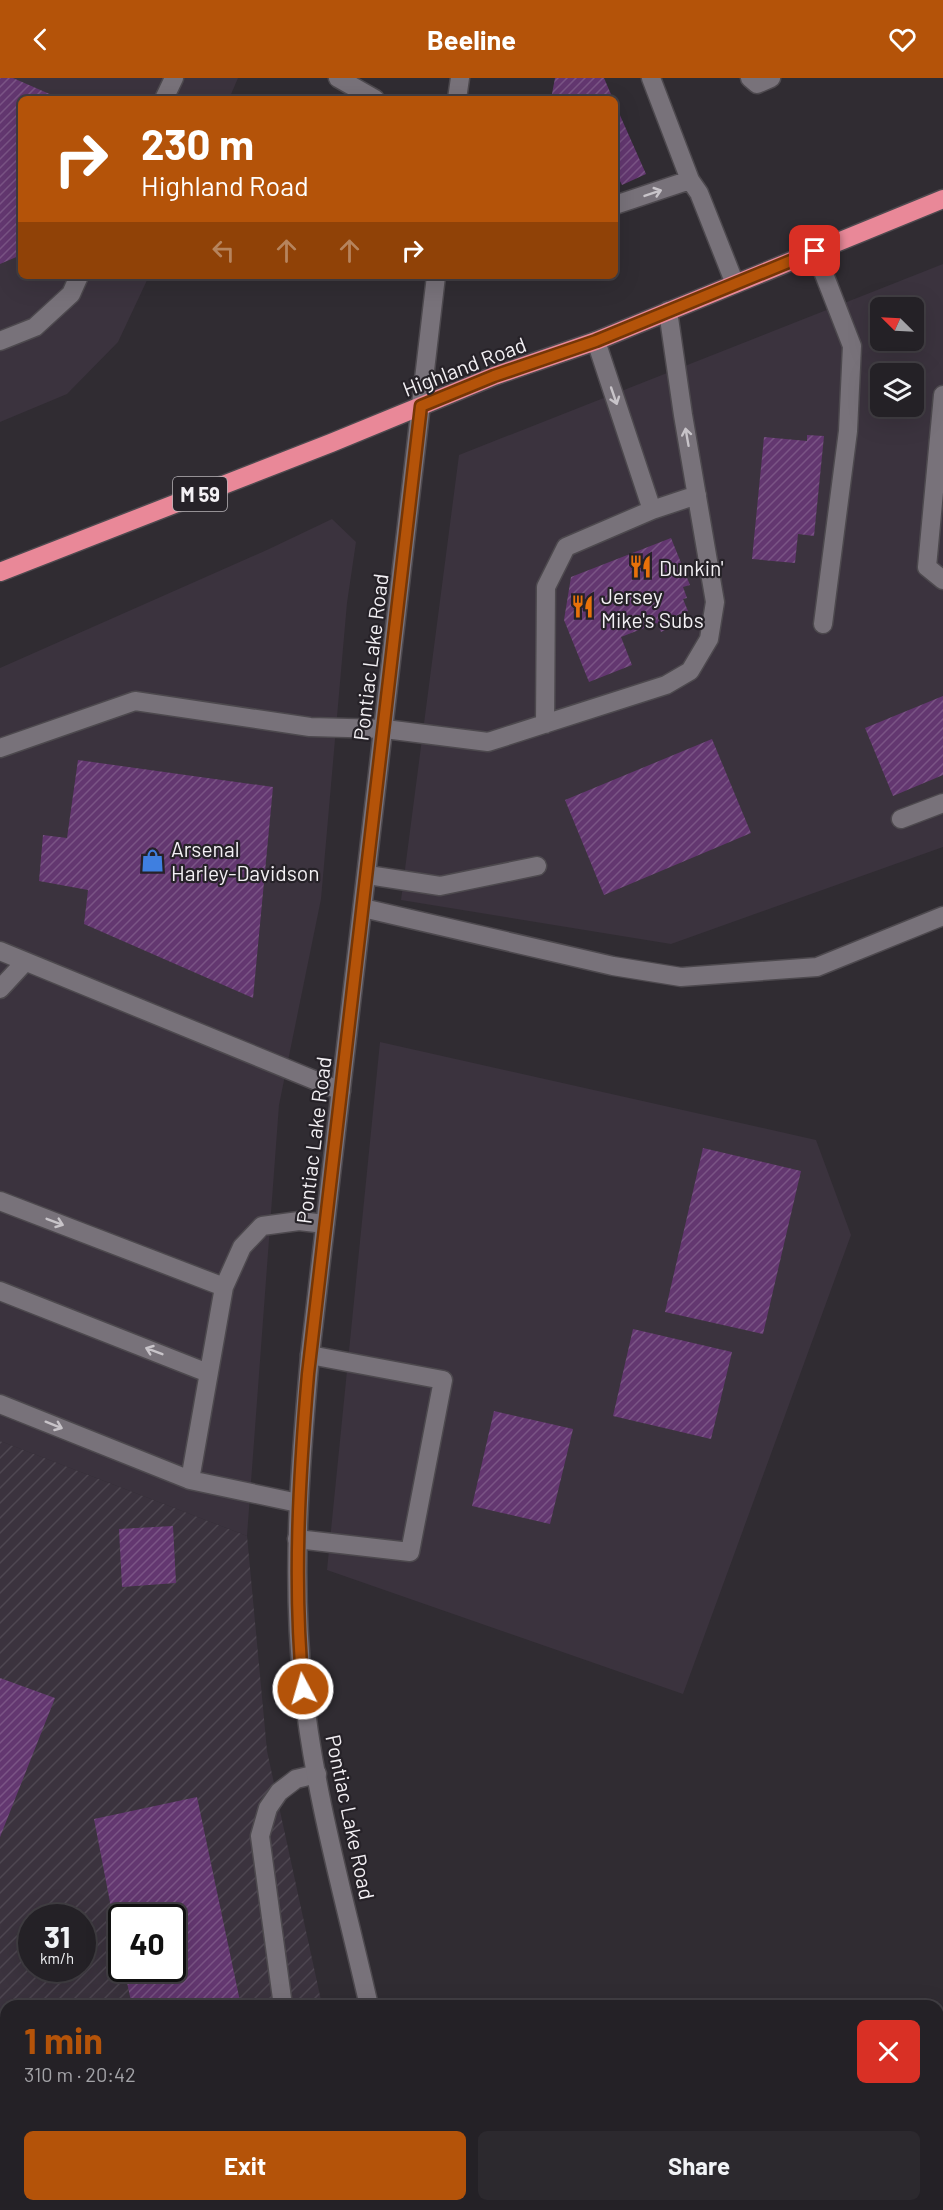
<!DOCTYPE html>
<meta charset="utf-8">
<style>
:root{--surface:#242126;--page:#2c292e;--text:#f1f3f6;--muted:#a3a3a7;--line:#413e43;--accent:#b45309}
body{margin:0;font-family:Barlow,sans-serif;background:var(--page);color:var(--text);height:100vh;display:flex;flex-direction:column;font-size:22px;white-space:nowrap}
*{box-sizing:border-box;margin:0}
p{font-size:20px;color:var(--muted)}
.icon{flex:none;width:33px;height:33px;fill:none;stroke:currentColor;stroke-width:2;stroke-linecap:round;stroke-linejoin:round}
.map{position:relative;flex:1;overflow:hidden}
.side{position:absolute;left:0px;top:1922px;width:944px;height:212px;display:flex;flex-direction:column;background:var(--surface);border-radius:18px 18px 0 0;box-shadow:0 6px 24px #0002,0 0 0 2px var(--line)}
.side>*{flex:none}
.top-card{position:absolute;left:18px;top:18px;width:600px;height:183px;border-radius:9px;box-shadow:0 6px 24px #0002,0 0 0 2px var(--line);background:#b45309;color:#fff;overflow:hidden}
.needle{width:39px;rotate:294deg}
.buttons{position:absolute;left:870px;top:219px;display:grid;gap:12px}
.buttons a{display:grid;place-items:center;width:54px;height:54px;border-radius:9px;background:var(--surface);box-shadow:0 6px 24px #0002,0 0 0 2px var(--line);font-size:30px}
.speed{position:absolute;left:18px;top:1826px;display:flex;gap:12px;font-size:30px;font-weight:700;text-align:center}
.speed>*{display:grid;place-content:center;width:78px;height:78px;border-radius:50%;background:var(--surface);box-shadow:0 6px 24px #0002,0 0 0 2px var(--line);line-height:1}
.speed small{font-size:15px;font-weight:400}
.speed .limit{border:3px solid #111;border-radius:9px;background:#fff;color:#111}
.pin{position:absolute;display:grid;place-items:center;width:51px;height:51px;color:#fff;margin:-26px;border-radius:12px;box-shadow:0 3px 9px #0006}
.me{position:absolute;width:66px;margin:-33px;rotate:354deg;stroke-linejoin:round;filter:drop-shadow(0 0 4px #0008)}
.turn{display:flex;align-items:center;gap:21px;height:126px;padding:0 24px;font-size:27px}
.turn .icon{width:78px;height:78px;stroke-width:2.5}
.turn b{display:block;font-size:42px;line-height:51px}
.lanes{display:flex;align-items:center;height:57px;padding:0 24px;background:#0003;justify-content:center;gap:30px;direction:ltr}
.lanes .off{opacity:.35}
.round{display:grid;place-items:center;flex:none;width:63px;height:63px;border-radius:9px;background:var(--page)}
.overview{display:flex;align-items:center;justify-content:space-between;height:102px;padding:0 24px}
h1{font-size:36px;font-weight:700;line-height:45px;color:var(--accent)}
.cta{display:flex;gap:12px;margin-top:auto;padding:12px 24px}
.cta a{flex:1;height:69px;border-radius:9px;background:var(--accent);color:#fff;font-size:24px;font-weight:700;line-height:69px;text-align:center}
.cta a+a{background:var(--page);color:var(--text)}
header{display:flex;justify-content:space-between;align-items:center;height:78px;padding:0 24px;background:var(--accent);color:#fff;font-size:27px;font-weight:700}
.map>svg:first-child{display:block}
</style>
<header><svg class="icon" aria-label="back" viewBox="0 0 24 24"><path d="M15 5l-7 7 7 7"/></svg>Beeline<svg class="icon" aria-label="heart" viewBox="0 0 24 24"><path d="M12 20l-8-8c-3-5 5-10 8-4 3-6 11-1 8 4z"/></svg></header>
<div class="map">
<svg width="943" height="2132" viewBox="0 0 943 2132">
<defs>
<pattern id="industrial-furrows" width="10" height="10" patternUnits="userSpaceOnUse" patternTransform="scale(1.5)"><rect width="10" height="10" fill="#3b333e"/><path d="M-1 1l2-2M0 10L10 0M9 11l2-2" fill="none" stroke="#4e4751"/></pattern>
<pattern id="building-hatch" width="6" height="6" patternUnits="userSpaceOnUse" patternTransform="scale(1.5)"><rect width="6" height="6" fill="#633770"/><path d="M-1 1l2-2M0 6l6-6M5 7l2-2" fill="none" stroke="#7a5485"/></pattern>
</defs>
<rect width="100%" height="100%" fill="#302c32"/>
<!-- built -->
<path fill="#3b333e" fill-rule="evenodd" d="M0,0H238L229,21H21V198H149L118,264L67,316L0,344Z
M943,186V769L671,866L401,822L459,377ZM880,230H914V262H880ZM880,296H914V328H880Z
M332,441L356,464L347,525L321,821L279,1027L247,1458L0,1363V590L269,471Z
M380,964L816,1062L851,1157L683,1616L327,1492Z"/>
<!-- industrial -->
<path fill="url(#industrial-furrows)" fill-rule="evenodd" d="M0,1363L247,1458L267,1673L322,1927L6,1928V2097L0,2112ZM32,1839H82V1890H32ZM122,1839H172V1890H122Z"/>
<!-- building -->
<path fill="url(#building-hatch)" d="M0,0H13L61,21H21V177L0,186Z
M555,0H604L613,21H551Z
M615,26L646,96L622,107L619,101L615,102Z
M807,357L824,358L814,458L798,456L795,485L752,481L764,359L807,363Z
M671,460L690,507L683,509L687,520L683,521L688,533L673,539L676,547L661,554L657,545L621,559L632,587L589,604L564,542L571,499Z
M943,618V697L893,718L865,650Z
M712,661L751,755L604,817L565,722Z
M78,682L273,709L253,920L84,846L88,812L39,803L43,757L67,760Z
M703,1070L801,1093L763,1256L665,1234Z
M633,1251L732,1274L711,1361L613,1338Z
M494,1333L573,1351L550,1446L472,1428Z
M173,1448L176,1505L122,1509L119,1451Z
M0,1600L55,1620L0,1759Z
M197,1719L241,1928H132L124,1890H172V1839H122L120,1876L94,1741Z"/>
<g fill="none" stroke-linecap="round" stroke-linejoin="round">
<defs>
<path id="lane" d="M338,0L375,21
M651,0L690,102L699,115L735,206
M750,0L757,6L771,0
M164,21L174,0
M615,127L690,102
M815,173L852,268L848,353L823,546
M0,263L35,249L71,216L79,198
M596,263L652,432
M943,317L927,489L943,502
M545,646L546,509L566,469L652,432L697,417
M0,670L135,623L310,649L385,651L488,664L666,607L690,593L709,561L715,524L683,337L668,233
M901,741L943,725
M368,797L440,808L537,788
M363,830L613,888L681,899L817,889L943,838
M0,873L341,1013
M0,911L25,884
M0,1123L224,1209
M0,1213L208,1295
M0,1326L190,1402L298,1425
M190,1402L224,1209L242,1169L262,1148L299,1143L325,1146
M297,1461L410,1474L443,1302L310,1277
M283,1928L260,1758L268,1730L279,1714L296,1701L317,1696"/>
<path id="secondary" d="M457,21L460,0
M369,1928C345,1822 314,1716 303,1608C291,1497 300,1388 310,1277L436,198
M403,2127L404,2132"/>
<path id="highway" d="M0,494L331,365L494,298L596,263L943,121"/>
</defs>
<!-- lane casing -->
<use href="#lane" stroke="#4d494e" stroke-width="21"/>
<!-- secondary casing -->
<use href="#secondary" stroke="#4d494e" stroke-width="21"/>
<!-- highway casing -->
<use href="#highway" stroke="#4d494e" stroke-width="21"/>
<!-- lane -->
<use href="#lane" stroke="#78727a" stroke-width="18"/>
<!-- secondary -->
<use href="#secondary" stroke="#78727a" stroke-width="18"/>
<!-- highway -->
<use href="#highway" stroke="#e98898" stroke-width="18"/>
</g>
<!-- one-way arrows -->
<defs><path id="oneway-shaft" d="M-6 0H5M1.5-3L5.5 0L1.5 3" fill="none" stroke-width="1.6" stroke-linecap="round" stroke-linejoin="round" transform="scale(1.5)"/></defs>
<g stroke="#c8c4c9">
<use href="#oneway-shaft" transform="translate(653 115) rotate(-19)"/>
<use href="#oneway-shaft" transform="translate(614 318) rotate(71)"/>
<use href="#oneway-shaft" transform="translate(687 359) rotate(-100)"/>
<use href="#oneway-shaft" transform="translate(55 1144) rotate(21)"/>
<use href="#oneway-shaft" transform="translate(154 1273) rotate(-159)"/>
<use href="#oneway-shaft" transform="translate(54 1347) rotate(22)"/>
</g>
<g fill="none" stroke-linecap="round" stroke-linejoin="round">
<defs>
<path id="route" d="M303,1611C293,1505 299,1401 308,1296L421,328L494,298L596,263L815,173"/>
</defs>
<!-- route casing -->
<use href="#route" stroke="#753606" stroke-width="15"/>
<!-- route -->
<use href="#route" stroke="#b45309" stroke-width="10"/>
</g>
<!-- icons -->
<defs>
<symbol id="restaurant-bare" viewBox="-9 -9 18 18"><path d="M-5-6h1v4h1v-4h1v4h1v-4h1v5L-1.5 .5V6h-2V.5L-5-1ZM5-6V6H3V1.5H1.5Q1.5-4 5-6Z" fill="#e8710a" stroke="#262228" stroke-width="2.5" paint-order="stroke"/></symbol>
<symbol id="shop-bare" viewBox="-9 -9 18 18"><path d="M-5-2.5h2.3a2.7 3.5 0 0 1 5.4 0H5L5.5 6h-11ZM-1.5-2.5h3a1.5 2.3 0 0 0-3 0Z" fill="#3f7fe0" stroke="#262228" stroke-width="2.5" paint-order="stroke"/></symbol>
</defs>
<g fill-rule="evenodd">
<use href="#restaurant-bare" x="624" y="472" width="33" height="33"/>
<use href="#restaurant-bare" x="566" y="512" width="33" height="33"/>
<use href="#shop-bare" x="136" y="766" width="33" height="33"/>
</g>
<g text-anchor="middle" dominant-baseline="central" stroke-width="4.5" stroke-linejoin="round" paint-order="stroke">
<!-- shield labels -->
<rect fill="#262228" stroke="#b6b2b7" stroke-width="1.5" x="173" y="399" width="54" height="34" rx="4.5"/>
<g font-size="20" font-weight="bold" fill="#f3f0f4">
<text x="200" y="416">M 59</text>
</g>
<!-- street labels -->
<g font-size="21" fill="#f3f0f4" stroke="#262228">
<text transform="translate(464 288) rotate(-21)">Highland Road</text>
<text transform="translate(370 579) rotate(-83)">Pontiac Lake Road</text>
<text transform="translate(313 1062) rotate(-83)">Pontiac Lake Road</text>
<text transform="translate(351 1739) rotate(78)">Pontiac Lake Road</text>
</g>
<!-- poi labels -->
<g font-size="21" fill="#f3f0f4" stroke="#262228" text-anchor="start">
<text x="659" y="489">Dunkin'</text>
<text x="601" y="517">Jersey<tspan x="601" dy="24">Mike's Subs</tspan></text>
<text x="171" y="770">Arsenal<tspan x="171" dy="24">Harley-Davidson</tspan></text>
</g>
</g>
</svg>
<div class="buttons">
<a><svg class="needle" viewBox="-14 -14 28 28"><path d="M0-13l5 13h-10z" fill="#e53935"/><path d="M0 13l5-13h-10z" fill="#a3a3a7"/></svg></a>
<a><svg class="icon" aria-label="layers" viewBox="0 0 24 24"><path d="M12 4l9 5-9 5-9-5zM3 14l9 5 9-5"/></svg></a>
</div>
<div class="speed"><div>31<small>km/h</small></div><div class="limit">40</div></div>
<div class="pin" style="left:815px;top:173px;background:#d93025"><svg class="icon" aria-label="arrive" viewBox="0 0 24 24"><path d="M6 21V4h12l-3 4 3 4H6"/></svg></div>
<svg class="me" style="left:303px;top:1611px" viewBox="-20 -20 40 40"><circle r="17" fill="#b45309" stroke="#fff" stroke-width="3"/><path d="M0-11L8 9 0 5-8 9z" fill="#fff"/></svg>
<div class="top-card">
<div class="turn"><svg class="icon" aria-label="right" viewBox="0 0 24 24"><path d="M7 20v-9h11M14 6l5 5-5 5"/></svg><div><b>230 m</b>Highland Road</div></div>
<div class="lanes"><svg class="icon off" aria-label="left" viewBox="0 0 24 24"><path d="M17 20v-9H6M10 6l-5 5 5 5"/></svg><svg class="icon off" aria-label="ahead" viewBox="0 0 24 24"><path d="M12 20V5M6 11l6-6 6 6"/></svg><svg class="icon off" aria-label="ahead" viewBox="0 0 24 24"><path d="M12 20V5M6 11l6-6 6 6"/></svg><svg class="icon" aria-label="right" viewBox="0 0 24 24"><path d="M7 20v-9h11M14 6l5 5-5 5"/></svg></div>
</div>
<section class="side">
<div class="overview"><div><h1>1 min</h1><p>310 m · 20:42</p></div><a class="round" style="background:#d93025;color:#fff"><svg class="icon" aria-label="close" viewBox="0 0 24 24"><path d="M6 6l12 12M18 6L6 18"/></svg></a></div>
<div class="cta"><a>Exit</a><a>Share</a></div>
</section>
</div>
